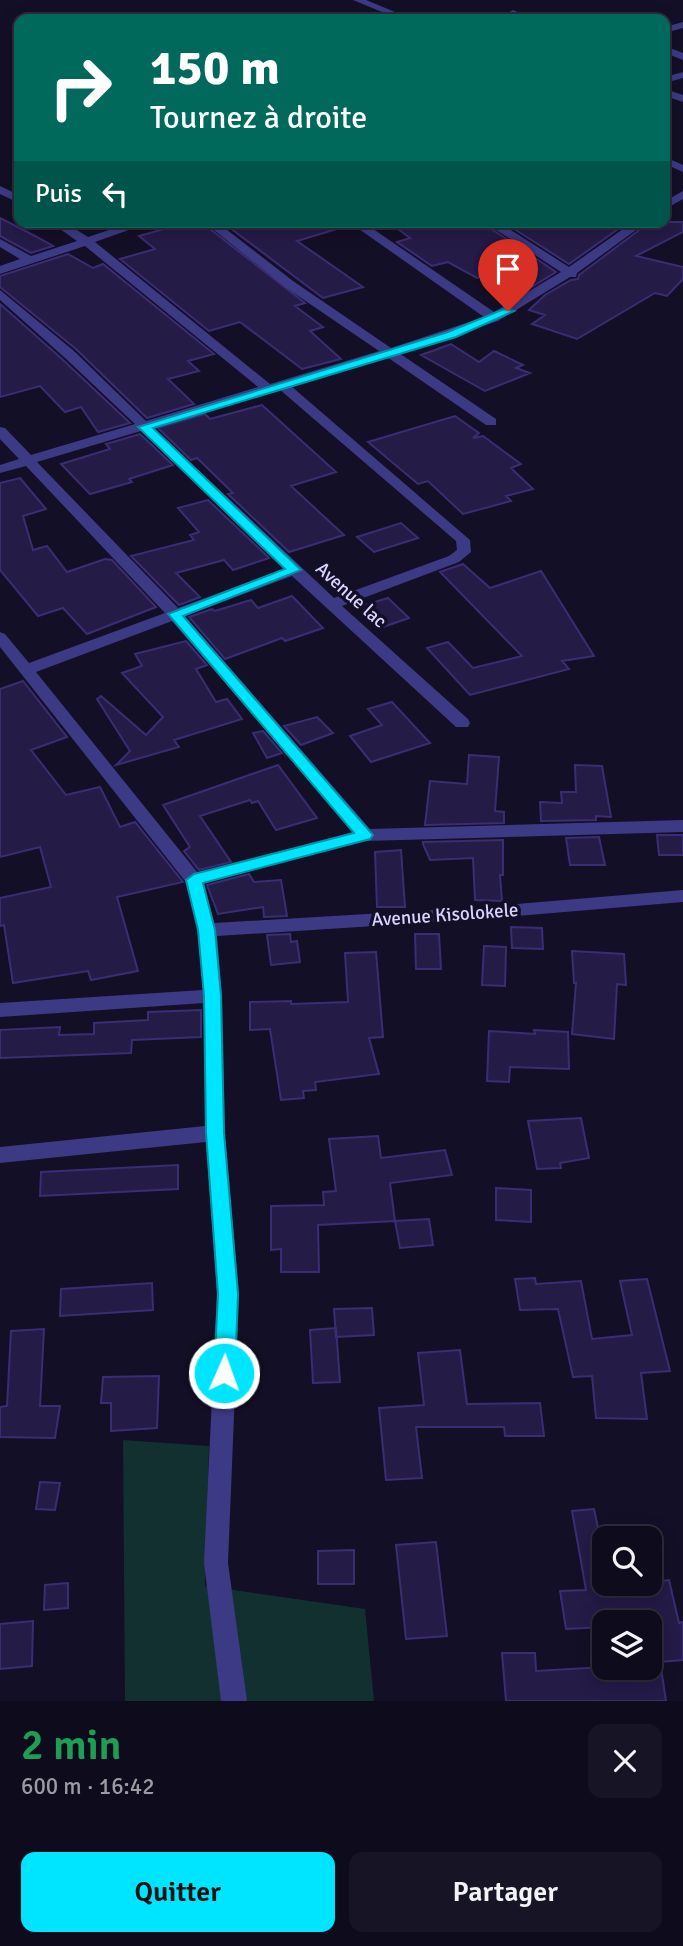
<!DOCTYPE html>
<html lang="fr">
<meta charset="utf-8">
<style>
:root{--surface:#0e0b1c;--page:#171425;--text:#f1f3f6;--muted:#9b9ba3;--line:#2e2b3b;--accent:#00e5ff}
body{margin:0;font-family:Signika,sans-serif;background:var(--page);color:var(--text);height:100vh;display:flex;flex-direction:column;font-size:26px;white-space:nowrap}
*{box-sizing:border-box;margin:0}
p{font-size:23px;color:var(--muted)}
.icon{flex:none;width:38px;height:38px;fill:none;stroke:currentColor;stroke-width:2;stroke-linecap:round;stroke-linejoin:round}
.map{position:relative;height:1701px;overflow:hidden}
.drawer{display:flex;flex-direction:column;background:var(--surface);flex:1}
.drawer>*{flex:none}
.hud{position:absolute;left:14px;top:14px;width:656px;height:214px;border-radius:14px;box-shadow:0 4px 18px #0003,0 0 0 2px var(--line);background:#00695c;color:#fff;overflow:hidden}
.controls{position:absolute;left:592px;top:1526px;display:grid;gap:14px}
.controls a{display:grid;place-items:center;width:70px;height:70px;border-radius:14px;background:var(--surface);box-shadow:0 4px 18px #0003,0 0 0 2px var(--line);font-size:35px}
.pin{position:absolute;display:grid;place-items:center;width:60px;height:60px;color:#fff;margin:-72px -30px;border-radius:50% 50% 50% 0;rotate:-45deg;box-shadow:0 0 7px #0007}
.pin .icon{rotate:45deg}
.me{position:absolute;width:77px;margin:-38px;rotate:2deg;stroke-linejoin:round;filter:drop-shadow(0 0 5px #0008)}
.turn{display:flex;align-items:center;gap:24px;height:147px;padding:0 21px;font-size:32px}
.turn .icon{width:91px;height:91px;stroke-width:2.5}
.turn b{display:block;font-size:49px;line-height:60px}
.then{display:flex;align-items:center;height:66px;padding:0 21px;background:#0003;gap:14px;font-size:26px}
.round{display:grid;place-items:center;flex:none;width:74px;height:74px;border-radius:14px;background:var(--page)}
.head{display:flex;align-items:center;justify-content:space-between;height:119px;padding:0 21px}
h1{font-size:42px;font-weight:600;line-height:52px;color:#1e9e55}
.primary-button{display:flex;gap:14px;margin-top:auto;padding:14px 21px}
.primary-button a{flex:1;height:80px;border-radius:14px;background:var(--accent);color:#111;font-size:28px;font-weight:600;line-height:80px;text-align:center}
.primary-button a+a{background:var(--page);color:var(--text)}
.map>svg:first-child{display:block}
</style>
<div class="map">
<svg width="683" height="1701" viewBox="0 0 683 1701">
<rect width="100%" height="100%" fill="#130f26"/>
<!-- green -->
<path fill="#12302f" d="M123,1440L209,1446L205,1586L365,1609L374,1701H125Z"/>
<!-- building -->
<path fill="#241b47" stroke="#3b2d73" stroke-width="2" d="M0,218L35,236L53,246L31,253L0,236Z
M201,222L305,303L295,306L323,327L310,331L341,359L302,369L240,322L209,331L120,259L155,249L139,236L171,227L174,229Z
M222,222H340V228L297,241L363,287L323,298Z
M424,222H481L556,272L530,288L494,271L477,278L448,262L432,266L397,242L410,238L398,229Z
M503,222H628L569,264Z
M650,222H683V232L636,256L683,267V279L667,296L655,293L577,339L532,324L545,315L529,310L545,295L571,280L578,279L579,275Z
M68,254L93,268L103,264L214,354L188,361L199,371L168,379L194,404L147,418L76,349L0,287V276Z
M0,304L62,359L130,423L98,432L81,407L65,412L40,386L0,397Z
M451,344L479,362L494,351L523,365L516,368L530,373L485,391L421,355Z
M262,405L336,472L291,486L344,535L289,552L228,494L233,493L197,458L191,460L158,428L205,414L210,419Z
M455,416L479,433L473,438L483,436L521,464L511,468L533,489L506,496L511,501L463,514L428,481L418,484L368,442Z
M140,434L173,465L129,479L132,482L90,494L61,464L110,449L106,444Z
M20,478L46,509L23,516L33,550L47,546L67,572L105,559L112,560L156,607L87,634L63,608L38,616L0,570V483Z
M208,500L269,558L233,570L224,560L176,573L200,597L179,605L131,556L194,540L190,535L199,532L178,508Z
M401,523L418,538L374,552L357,537Z
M463,564L490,588L541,571L594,656L562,661L569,669L470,695L427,648L448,642L473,668L522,656L440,572Z
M292,596L323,628L285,641L282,638L225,659L189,617L212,609L215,611L251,600L258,608Z
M388,598L409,618L383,627L362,606Z
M186,641L207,665L196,669L216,702L227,699L242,719L174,740L179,747L116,765L130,751L97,699L101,696L146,735L163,717L122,673L142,666L135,654Z
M23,681L67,737L31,750L66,795L100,787L120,827L135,822L183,882L117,897L138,971L91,980L88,971L13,983L4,925L0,926V898L51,887L40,847L0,857V689Z
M392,702L430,743L371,762L350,736L382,725L368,709Z
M317,717L333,733L301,745L284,726Z
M263,731L282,753L267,758L253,733Z
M469,755L499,757L495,811L504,812V823L425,825L430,781L467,784Z
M278,765L317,818L276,830L258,801L252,803L250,800L200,816L231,862L199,870L184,851L190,847L163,805Z
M575,765L602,766L611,817L596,816V820L541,821L540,802L562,803L561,792H576Z
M657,835H683V855H659Z
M599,837L605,865H570L566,838Z
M503,840V875H500L502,901L475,900L473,858L430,860L423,844V842Z
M401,850L405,907H377L375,852Z
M249,874L254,882L281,880L287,916L264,917L263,907L218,914L207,885Z
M511,927L542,928L543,949L512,948Z
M290,934L291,942L297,941L300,962L271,965L267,935Z
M415,934H439L441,969H416Z
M484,946L506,947L505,986L482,985Z
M572,951L624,954L626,985L617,984L614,1039L572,1034L576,983H574Z
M376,952L383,1037L369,1038L379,1074L315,1082L316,1090L303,1091L304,1098L281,1100L270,1029L250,1030V1002L291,1001V1004L348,1002L345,953Z
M201,1010V1037L132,1040L131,1053L0,1058V1030L60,1027L59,1035L94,1034V1023L148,1020V1012Z
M534,1030L568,1032L569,1069L510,1067L509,1082L487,1081L489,1031L535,1034Z
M581,1118L589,1158L560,1163L561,1168L537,1169L528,1121Z
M378,1136L381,1158L445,1150L452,1175L390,1183L395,1221L318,1225L319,1272H281V1249L271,1250V1206L324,1205L323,1192L336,1191L329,1139Z
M178,1165V1189L40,1196L41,1172Z
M496,1188L531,1190V1222L496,1220Z
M429,1219L433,1245L400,1248L395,1221Z
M535,1278L536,1284L581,1281L592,1339L632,1335L620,1281L647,1279L670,1371L641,1373L647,1419L596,1418L592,1376L573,1377L558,1309L520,1310L515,1279Z
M152,1283L153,1310L60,1316L61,1289Z
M372,1308L374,1335L336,1337L334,1309Z
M336,1328L340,1382L313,1383L310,1330Z
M44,1329L40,1406H60L55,1438L0,1437V1407L7,1406L11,1331Z
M460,1350L467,1404L540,1403L544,1436H505L504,1427H416L422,1478L386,1480L379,1408L424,1405L418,1353Z
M159,1376L157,1428L111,1431V1403H101L103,1377Z
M40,1482L60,1483L55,1510L36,1509Z
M594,1509L604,1556V1587L669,1580L679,1623L683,1622V1660L649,1663V1622H604V1627L566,1629L560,1591L586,1590L572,1511Z
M436,1542L447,1636L406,1639L396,1545Z
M354,1550V1584H318V1551Z
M68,1583V1608L44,1610L45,1585Z
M33,1621L32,1666L0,1669V1624Z
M502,1653H535L536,1671L604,1667L661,1668L666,1701H506Z"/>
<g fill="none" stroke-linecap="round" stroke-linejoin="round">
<!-- street -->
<path fill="#3d3a85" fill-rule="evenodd" d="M353,0H366L412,19H399Z
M513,10L529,17L531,19C522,20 514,19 508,13Z
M683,22V28L665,33V27Z
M665,46L683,53V60L665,53Z
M683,72V78L665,83V77Z
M665,89L683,95V102L665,96Z
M665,157L683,165V172L665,164Z
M0,186L19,195V203L0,194Z
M683,191V199L665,209V201Z
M50,222H64L88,237L133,222H151L95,242L270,384L379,351L285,287L204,222H217L293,281L391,348L484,317L349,222H363L494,312L561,272L484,222H498L569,267L633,222H647L577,273L576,277H570L498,321L399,353L496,419V425H486L387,357L291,386L470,540L471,552L459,562L342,606L468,719L470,723L468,727H456L292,576L185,616L370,829L683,820V832L365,841L204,883L214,923L468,908L683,890V902L468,920L217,936L222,996L225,1133L239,1294L228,1563L247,1701H221L204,1563L217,1294L206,1142L0,1163V1147L205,1126L204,1003L0,1017V1003L203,990L198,930L185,881L0,647V632L5,634L29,663L165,613L26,466L0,473V465L19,459L0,439V427L5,428L31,455L135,424L64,357L0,300V290L74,351L146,421L258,387L85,246L0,274V266L20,259L0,247V239L31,256L77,241ZM279,389L456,541L457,550L449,556L334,598L153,427ZM141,431L284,569L178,608L37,462ZM172,621L353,832L198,873L36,672Z"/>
</g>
<!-- route -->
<path fill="#00e5ff" stroke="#0095a6" stroke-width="2" d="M504,309L514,311L456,337L153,428L301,570L183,616L373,835L370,839L203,883L215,930L221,996L224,1133L238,1294L235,1373L232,1379L224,1381L217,1379L214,1373L218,1294L206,1133L204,996L198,930L186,880L194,874L354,833L168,614L285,569L138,427L448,332Z"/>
<g text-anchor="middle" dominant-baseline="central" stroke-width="7" stroke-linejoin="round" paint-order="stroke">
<!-- street labels -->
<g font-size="19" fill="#d9d4ff" stroke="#130f26">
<text transform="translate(351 595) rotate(42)">Avenue lac</text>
<text transform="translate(445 915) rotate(-4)">Avenue Kisolokele</text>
</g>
</g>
</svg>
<div class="controls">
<a><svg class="icon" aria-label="search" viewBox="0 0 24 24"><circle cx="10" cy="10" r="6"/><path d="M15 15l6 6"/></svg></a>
<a><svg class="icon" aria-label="layers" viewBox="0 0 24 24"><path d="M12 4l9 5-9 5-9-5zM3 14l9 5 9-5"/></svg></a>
</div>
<div class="pin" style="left:508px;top:311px;background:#d93025"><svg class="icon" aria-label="arrive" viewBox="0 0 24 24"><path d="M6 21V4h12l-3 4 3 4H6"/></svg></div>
<svg class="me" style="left:224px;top:1373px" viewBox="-20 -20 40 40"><circle r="17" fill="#00e5ff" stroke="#fff" stroke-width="3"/><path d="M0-11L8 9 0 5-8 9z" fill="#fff"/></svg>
<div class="hud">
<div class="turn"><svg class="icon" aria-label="right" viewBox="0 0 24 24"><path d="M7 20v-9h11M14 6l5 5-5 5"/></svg><div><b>150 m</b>Tournez à droite</div></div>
<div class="then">Puis<svg class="icon" aria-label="left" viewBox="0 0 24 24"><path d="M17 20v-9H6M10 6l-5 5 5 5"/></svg></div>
</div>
</div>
<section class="drawer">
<div class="head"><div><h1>2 min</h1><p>600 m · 16:42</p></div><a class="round"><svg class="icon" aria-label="close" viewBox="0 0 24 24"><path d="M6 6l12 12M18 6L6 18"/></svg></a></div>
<div class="primary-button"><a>Quitter</a><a>Partager</a></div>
</section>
